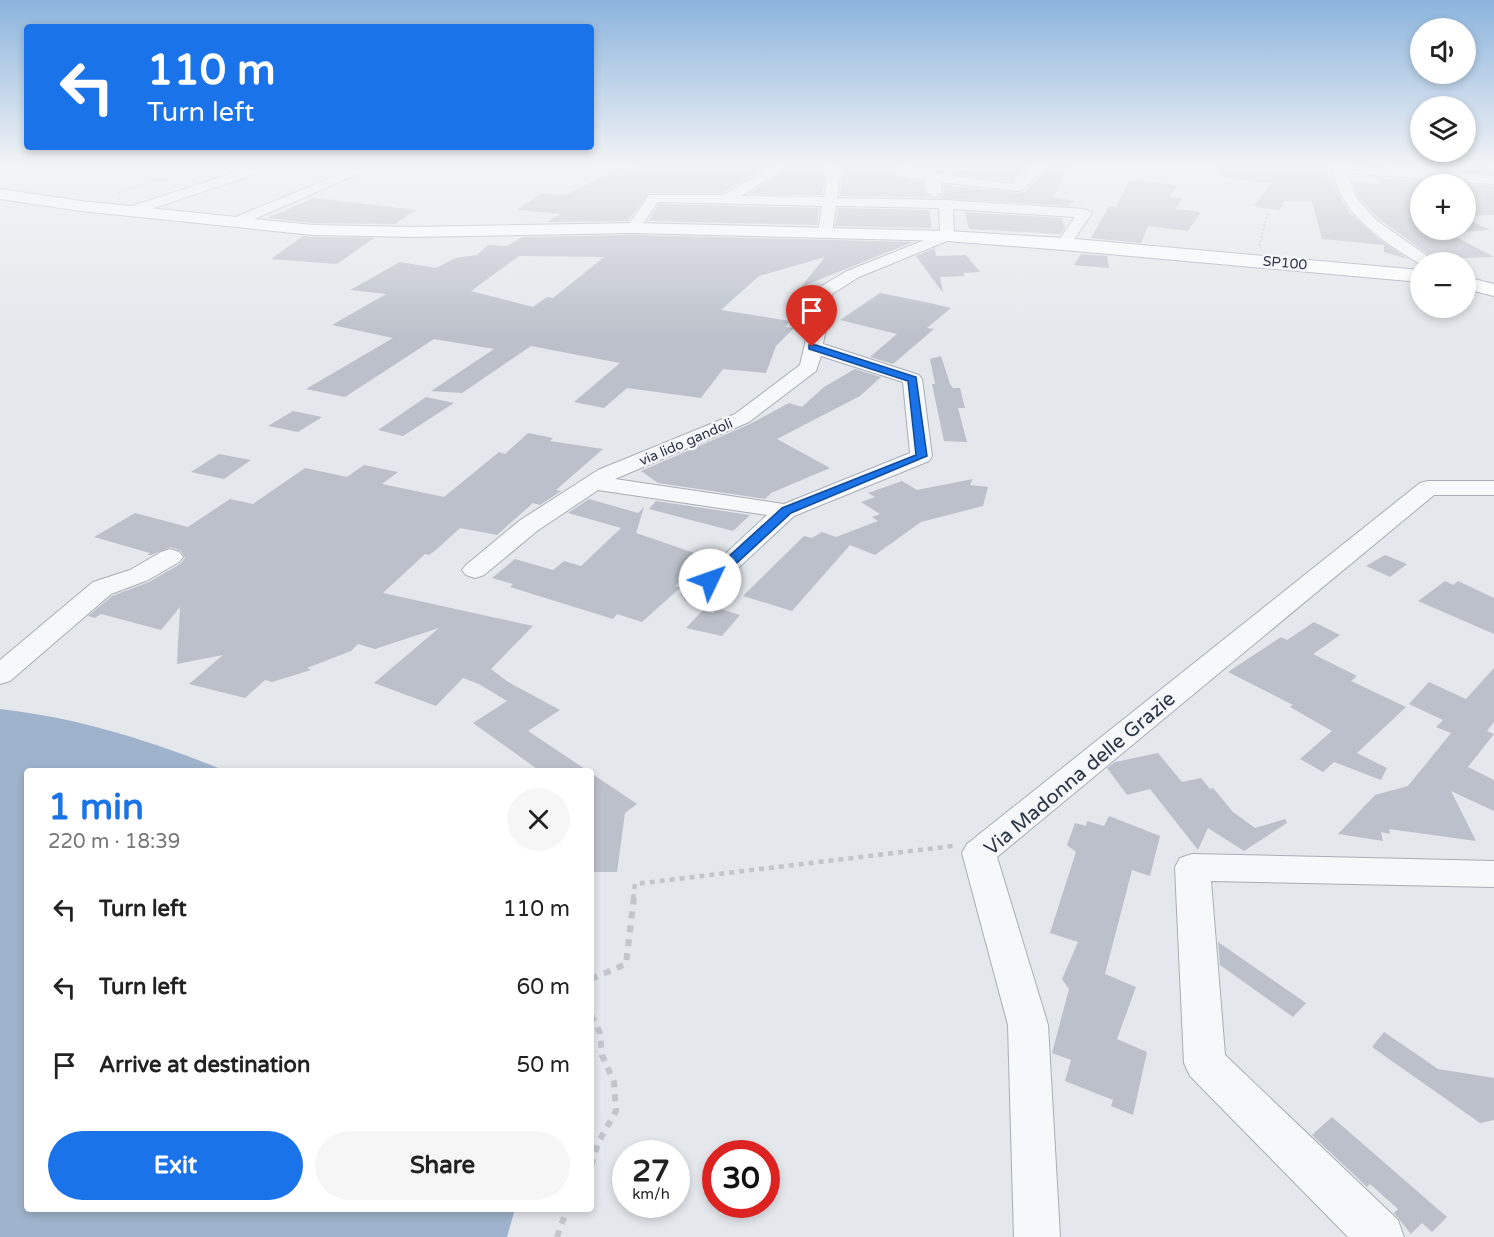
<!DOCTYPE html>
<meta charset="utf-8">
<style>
:root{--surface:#fff;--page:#f6f6f6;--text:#222;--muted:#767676;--accent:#1a73e8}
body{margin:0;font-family:"Varela Round",sans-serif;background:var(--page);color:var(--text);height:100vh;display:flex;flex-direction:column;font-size:22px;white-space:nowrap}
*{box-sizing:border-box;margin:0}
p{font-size:20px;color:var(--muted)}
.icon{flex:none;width:33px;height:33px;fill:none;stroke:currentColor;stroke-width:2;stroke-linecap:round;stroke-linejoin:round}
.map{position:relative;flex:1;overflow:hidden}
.sheet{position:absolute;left:24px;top:768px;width:570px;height:444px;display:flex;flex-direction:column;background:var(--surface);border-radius:6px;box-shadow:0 3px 9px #0003}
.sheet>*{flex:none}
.guide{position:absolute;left:24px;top:24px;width:570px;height:126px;border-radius:6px;box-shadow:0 3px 9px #0003;background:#1a73e8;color:#fff;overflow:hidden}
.buttons{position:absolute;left:1410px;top:18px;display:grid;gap:12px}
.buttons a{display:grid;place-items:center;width:66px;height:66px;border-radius:50%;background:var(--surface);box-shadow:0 3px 9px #0003;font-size:30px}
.speed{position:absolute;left:612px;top:1140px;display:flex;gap:12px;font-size:30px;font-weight:700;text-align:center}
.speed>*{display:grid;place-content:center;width:78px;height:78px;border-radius:50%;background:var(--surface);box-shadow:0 3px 9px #0003;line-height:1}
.speed small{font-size:15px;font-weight:400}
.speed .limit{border:9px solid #d22;background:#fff;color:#111}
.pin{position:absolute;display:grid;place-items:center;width:51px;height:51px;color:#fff;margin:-62px -26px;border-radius:50% 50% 50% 0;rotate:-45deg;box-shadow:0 0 6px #0007}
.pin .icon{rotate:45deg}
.me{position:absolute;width:66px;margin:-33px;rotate:48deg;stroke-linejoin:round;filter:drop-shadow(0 0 4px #0008)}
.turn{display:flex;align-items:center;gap:21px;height:126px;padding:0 24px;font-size:27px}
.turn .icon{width:78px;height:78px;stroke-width:2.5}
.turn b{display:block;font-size:42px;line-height:51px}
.round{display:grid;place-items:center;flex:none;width:63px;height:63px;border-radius:32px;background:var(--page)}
.summary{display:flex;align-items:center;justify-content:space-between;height:102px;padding:0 24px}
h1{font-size:36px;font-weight:700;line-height:45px;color:var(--accent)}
.primary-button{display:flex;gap:12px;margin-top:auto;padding:12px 24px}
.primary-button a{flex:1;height:69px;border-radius:36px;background:var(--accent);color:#fff;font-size:24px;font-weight:700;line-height:69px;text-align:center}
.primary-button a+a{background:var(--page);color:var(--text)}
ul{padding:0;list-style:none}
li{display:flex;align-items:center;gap:18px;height:78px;padding:0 24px}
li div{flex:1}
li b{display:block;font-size:22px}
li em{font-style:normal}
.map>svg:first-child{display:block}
</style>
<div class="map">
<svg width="1494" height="1237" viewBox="0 0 1494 1237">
<rect width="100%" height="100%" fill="#e4e7ec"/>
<!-- water -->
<path fill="#9fb4cc" d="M0,709C80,718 151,741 226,771H27V1209H515L507,1237H0Z"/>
<!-- building -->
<path fill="#bbc0ca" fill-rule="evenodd" d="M640,165H772L722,193H649L628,221L547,222L561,214L517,210L542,193L565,195L610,173L621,175Z
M792,165H818L826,173L822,195L749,194Z
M837,165H899L896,170L898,177L923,182L926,194L931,197L840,196L843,171Z
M918,165H1009L1028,167L1011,182L916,168Z
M1054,165H1071L1052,197L1074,201L1068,206L938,198L944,194L943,185L1018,193L1026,191L1046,169Z
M1219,165H1328L1327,180H1333L1340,198L1350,213L1376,237L1408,259L1384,252V245L1322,239L1312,201H1284L1279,210L1254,206L1271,183L1219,177Z
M1376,165L1451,168L1448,165H1485L1493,174Z
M1378,178L1494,186V215L1466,216V184H1420V230H1466V218L1490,230L1449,233L1494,257L1435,259L1378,218L1358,196L1353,182L1381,184Z
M1130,180L1177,185L1169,197L1182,198L1176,209L1201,212L1188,231L1148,226L1141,243L1091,238L1109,206L1116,207Z
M314,198L416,210L395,224L313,223L267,218Z
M659,204L819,208L817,225L648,221Z
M838,208L929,210L932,228L835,226Z
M965,212L1061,218L1065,227L1060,234L969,229Z
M633,235L913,242L801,287L825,257L759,276L721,310L790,321L785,327L794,328L776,346L766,373L723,369L701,398L627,388L604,408L574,402L620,363L531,346L462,393L431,391L494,349L434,339L345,397L306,389L393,338L332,325L386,294L350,290L400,262L436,268L455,258L477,255L488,245L507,246L522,237ZM519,256L604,257L553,298L547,297L533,307L471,291Z
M303,236L313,237L374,238L337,264L271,259Z
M935,248L936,256L966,255L980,272L963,273L965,276L940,277L943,293L916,256Z
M1081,254L1107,256L1109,268L1074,265Z
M880,293L930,303L951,308L927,328L934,329L893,364L870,357L897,334L840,320Z
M941,356L950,384L953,388H960L965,408H958L967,442L944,441L932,384H935L930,359Z
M855,369L881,377L860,396L777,439L830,468L771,493L765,499L658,483L641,471L750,424L789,403L802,407L824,387Z
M426,397L454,403L403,436L378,430Z
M293,411L322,417L298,432L268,426Z
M528,433L553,438L550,441L603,449L556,490L561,491L540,505L533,503L497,535L460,528L437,549L429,555L425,554L383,593L533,626L491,669L508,682L560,710L528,731L588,771H540L473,723L507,701L479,684L463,678L436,706L374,683L439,628L375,649L358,644L351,651L307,668L311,670L272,682L265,680L245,698L189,684L223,655L177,664L180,607L161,630L101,614L95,618L88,616L112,596L149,582L180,564L185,558L181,551L171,547L151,555H147L150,553L94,537L135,513L188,527L230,499L253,504L305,468L347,477L364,465L398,472L382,484L444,497L499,452L505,454Z
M219,454L251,460L224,479L191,472Z
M973,479L970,485L988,487L983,506L921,522L875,555L850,545L792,611L743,596L804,536L812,538L822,532L836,537L878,521L872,517L880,514L861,502L875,497L868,493L902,481L917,490Z
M589,499L638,513L644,507L636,533L706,557L675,586L680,588L642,622L617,614L613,619L510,587L513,584L492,578L515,559L553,570L564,561L581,566L621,528L568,513Z
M656,501L750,515L733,531L649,509Z
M1385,555L1407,564L1390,577L1366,566Z
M1445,581L1453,585L1458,581L1494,598V634L1418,601Z
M717,608L740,615L722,636L686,628L703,610L713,613Z
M1314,622L1340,635L1313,654L1357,676L1351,681L1406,707L1357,753L1387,768L1381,780L1334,762L1323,772L1300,759L1332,731L1290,707L1293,705L1228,672L1281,637L1287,640Z
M1494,668V722L1487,731L1494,734L1468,767L1494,780V811L1451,791L1476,841L1389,829L1390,834L1381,832L1383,841L1338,834L1375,795L1408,786L1451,733L1436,727L1443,720L1409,704L1429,682L1466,699Z
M1158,753L1182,782L1201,778L1210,789L1213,788L1233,812L1255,828L1285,819L1287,823L1244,851L1208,828L1198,850L1150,789L1127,795L1107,768L1115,762Z
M591,773L637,804L625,813L617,872H591Z
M1109,816L1160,836L1150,876L1132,870L1105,974L1136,987L1117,1039L1147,1052L1133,1115L1111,1106L1113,1100L1065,1081L1071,1060L1052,1053L1069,989L1062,979L1078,942L1050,933L1076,852L1067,845L1075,823L1086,826L1087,821L1104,826Z
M1218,942L1306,1003L1293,1017L1220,965Z
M1384,1032L1438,1069L1494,1078V1120L1480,1123L1372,1047Z
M1332,1117L1348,1131L1447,1217L1432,1232L1422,1223L1411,1234L1394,1213L1398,1209L1370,1184L1367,1187L1312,1135Z"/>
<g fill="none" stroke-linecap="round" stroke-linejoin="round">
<defs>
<path id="minor" d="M258,165H275L273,168L139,213H129L127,210L129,207Z
M362,165H378L241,225H231L229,222L231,219Z
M776,165H790L741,196L824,197L828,172L820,165H834L841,171L837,198L946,200L1085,209L1092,213L1069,247L1064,249L1056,244L1075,217L953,209L954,236L952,239L859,277L832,294L823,344L919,375L922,379L932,456L929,461L794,516L704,600L695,602L686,600L682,594L767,515L598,490L537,531L484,575L475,578L466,575L462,570L466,565L519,521L598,470L735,414L800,365L818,288L847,271L940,234L939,208L836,206L832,232L825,236L818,232L822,206L658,202L638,231L633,232L626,228L649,195H723ZM821,356L903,382L910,453L784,504L615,479L749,422L816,371Z
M902,165H916L911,170L1012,184L1033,165H1046L1024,189L1017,191L940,182L942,193L935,197L928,193L925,180L900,176L898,169Z
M1333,165L1494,176V184L1347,173L1356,197L1376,220L1436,262L1420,264C1384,242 1335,212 1333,165Z
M1428,481H1494V495H1434L997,857L1048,1025L1060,1237H1014L1008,1025L962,853L967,844L1420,483Z
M170,549L179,552L183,557L179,562L148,580L111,594L10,681L0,684V660L93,582L130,570L161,552Z
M1192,854L1494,861V887L1211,881L1225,1055L1398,1220L1404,1237H1348L1190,1076L1184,1063L1175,867L1180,858Z"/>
<path id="major" d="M0,189L81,201L313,225L412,227L633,223L947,231L1064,238L1420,270V282L1064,250L947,241L633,233L412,237L313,235L81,211L0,199Z
M1466,277L1494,284V296L1466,289Z"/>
</defs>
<!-- minor casing -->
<use href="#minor" stroke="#a9aeb7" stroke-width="2"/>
<!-- major casing -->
<use href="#major" stroke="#a3abb8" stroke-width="2"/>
<!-- path-far2 -->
<path stroke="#c2c5cb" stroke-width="2" stroke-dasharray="2 2" stroke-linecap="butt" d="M118,193L154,180L171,179
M1259,246L1268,213"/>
<!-- path-far1 -->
<path stroke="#c2c5cb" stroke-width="4.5" stroke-dasharray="5 5" stroke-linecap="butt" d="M633,899L635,884L953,846"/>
<!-- path -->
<path stroke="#c2c5cb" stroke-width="6" stroke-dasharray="7 7" stroke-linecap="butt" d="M591,979L626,964L634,897
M591,1015L600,1033L602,1055L614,1082L616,1111L598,1143L591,1167
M557,1237L567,1209"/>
<!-- minor -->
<use href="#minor" fill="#f7f8fa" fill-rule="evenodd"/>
<!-- major -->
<use href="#major" fill="#fff" fill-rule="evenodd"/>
</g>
<!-- sky -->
<linearGradient id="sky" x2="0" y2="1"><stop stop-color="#8bb4dd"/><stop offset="0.49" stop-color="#f3f4f6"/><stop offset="1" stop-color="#f3f4f6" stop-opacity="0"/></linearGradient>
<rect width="1494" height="338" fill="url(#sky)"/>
<!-- route -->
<path fill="#1a73e8" stroke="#114b97" stroke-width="1.5" d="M809,345H816L916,377L927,456L791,513L715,583H705L703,580L705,578L782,508L916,455L908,381L809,349Z"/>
<g text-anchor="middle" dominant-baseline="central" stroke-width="5" stroke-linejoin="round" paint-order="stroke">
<!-- far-street labels -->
<g font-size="14" fill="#2b3445" stroke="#f4f6f9">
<text transform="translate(1285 263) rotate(5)">SP100</text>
<text transform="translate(686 442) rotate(-23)">via lido gandoli</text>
</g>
<!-- near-street labels -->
<g font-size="20" fill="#2b3445" stroke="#f4f6f9">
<text transform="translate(1080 774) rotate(-40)">Via Madonna delle Grazie</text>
</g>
</g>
</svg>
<div class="buttons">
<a><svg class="icon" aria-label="sound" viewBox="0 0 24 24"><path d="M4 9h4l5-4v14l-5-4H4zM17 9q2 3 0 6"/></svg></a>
<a><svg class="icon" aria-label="layers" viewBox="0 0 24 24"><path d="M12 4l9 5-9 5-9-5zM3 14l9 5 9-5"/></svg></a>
<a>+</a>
<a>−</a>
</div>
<div class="speed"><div>27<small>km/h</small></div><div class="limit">30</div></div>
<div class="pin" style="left:812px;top:347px;background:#d93025"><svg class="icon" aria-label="arrive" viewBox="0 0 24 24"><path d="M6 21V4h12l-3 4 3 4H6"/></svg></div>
<svg class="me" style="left:710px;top:580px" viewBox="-20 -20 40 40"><circle r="19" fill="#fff"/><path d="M0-13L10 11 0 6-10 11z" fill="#1a73e8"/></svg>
<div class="guide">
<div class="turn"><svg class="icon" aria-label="left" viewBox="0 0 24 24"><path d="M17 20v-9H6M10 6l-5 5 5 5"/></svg><div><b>110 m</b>Turn left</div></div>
</div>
<section class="sheet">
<div class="summary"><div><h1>1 min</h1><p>220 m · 18:39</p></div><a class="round"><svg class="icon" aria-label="close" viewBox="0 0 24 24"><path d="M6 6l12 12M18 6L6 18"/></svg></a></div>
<ul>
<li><svg class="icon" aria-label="left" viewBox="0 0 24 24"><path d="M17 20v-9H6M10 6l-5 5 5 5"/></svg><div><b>Turn left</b></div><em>110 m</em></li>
<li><svg class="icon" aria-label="left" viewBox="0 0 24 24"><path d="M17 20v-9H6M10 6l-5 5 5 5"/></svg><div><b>Turn left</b></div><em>60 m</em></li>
<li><svg class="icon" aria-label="arrive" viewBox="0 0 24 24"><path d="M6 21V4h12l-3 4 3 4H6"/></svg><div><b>Arrive at destination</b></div><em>50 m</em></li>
</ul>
<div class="primary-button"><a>Exit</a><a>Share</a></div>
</section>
</div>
